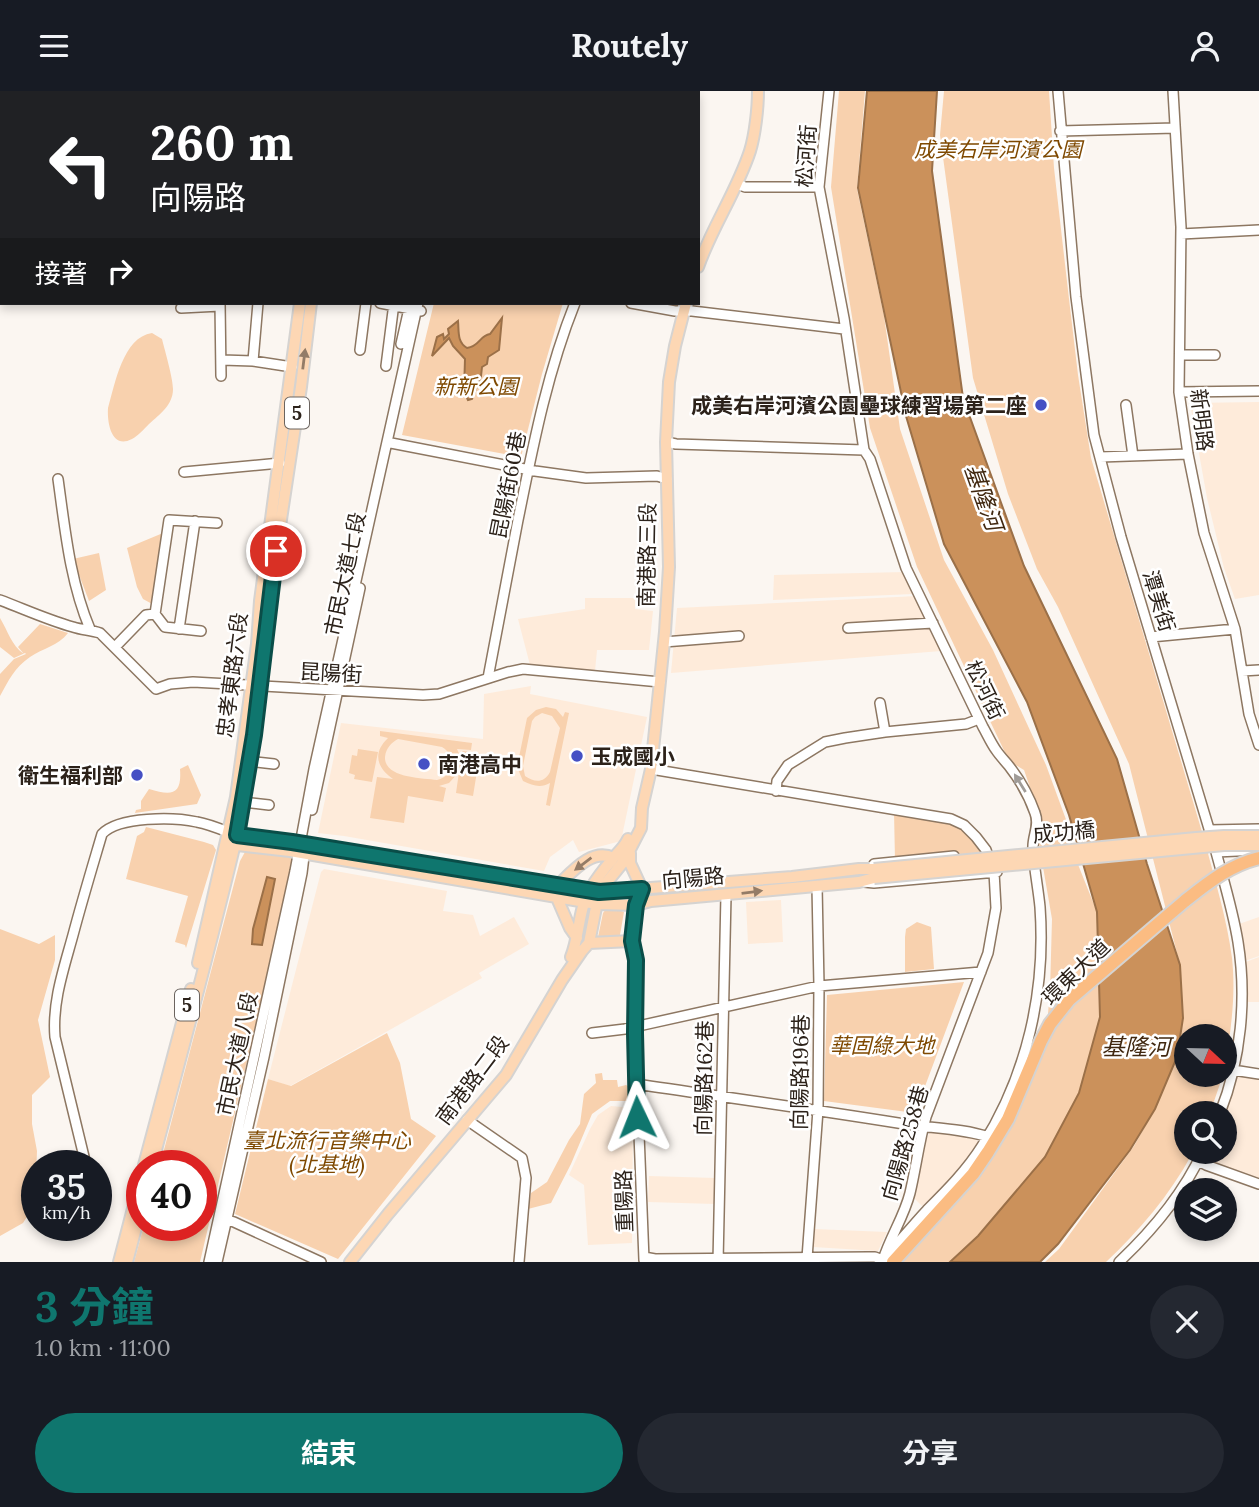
<!DOCTYPE html>
<html lang="zh-TW">
<meta charset="utf-8">
<style>
:root{--surface:#171b24;--page:#242831;--text:#f1f3f6;--muted:#9ea1a6;--accent:#0f766e}
body{margin:0;font-family:Lora,"Noto Sans TC",serif;background:var(--page);color:var(--text);height:100vh;display:flex;flex-direction:column;font-size:26px;white-space:nowrap}
*{box-sizing:border-box;margin:0}
p{font-size:23px;color:var(--muted)}
.icon{flex:none;width:38px;height:38px;fill:none;stroke:currentColor;stroke-width:2;stroke-linecap:round;stroke-linejoin:round}
.map{position:relative;height:1171px;overflow:hidden}
.sheet{display:flex;flex-direction:column;background:var(--surface);flex:1}
.sheet>*{flex:none}
.top-card{position:absolute;left:0px;top:0px;width:700px;height:214px;box-shadow:0 4px 10px #0003;background:#202124;color:#fff;overflow:hidden}
.needle{width:46px;rotate:112deg}
.buttons{position:absolute;left:1174px;top:933px;display:grid;gap:14px}
.buttons a{display:grid;place-items:center;width:63px;height:63px;border-radius:50%;background:var(--surface);box-shadow:0 4px 10px #0003;font-size:35px}
.speed{position:absolute;left:21px;top:1059px;display:flex;gap:14px;font-size:35px;font-weight:700;text-align:center}
.speed>*{display:grid;place-content:center;width:91px;height:91px;border-radius:50%;background:var(--surface);box-shadow:0 4px 10px #0003;line-height:1}
.speed small{font-size:18px;font-weight:400}
.speed .limit{border:10px solid #d22;background:#fff;color:#111}
.pin{position:absolute;display:grid;place-items:center;width:60px;height:60px;color:#fff;margin:-30px;border:4px solid #fff;border-radius:50%;box-shadow:0 2px 7px #0007}
.me{position:absolute;width:77px;margin:-38px;rotate:358deg;stroke-linejoin:round;filter:drop-shadow(0 0 5px #0008)}
.turn{display:flex;align-items:center;gap:24px;height:147px;padding:0 35px;font-size:32px}
.turn .icon{width:91px;height:91px;stroke-width:2.5}
.turn b{display:block;font-size:49px;line-height:60px}
.then{display:flex;align-items:center;height:66px;padding:0 35px;background:#0003;gap:14px;font-size:26px}
.round{display:grid;place-items:center;flex:none;width:74px;height:74px;border-radius:37px;background:var(--page)}
.headline{display:flex;align-items:center;justify-content:space-between;height:119px;padding:0 35px}
h1{font-size:42px;font-weight:700;line-height:52px;color:var(--accent)}
.primary-button{display:flex;gap:14px;margin-top:auto;padding:14px 35px}
.primary-button a{flex:1;height:80px;border-radius:42px;background:var(--accent);color:#fff;font-size:28px;font-weight:700;line-height:80px;text-align:center}
.primary-button a+a{background:var(--page);color:var(--text)}
header{display:flex;justify-content:space-between;align-items:center;height:91px;padding:0 35px;background:var(--surface);font-size:32px;font-weight:700}
.map>svg:first-child{display:block}
</style>
<header><svg class="icon" aria-label="menu" viewBox="0 0 24 24"><path d="M4 6h16M4 12h16M4 18h16"/></svg>Routely<svg class="icon" aria-label="person" viewBox="0 0 24 24"><circle cx="12" cy="8" r="4"/><path d="M4 21q1-7 8-7t8 7"/></svg></header>
<div class="map">
<svg width="1259" height="1171" viewBox="0 0 1259 1171">
<rect width="100%" height="100%" fill="#fbf6f1"/>
<!-- built -->
<path fill="#feebda" d="M1259,311V504L1235,508L1224,477L1207,407L1190,312Z
M905,481L913,503L773,509L774,484Z
M917,505L941,560L671,582L677,517Z
M585,507H635V518L653,520L649,559H597L595,580L530,574L518,528L585,518Z
M531,595L530,603L647,626L621,750L579,761L573,749L550,766L544,780L344,745L318,742L341,632L483,648L484,603Z
M324,778L447,800L443,820L473,824L480,845L514,826L529,853L479,882L482,887L290,995L268,988L321,781Z
M781,809L783,851L748,853L746,811Z
M1259,826V865L1242,871L1239,833Z
M1259,866V911H1244L1243,872Z
M1239,984L1259,986V1089L1210,1072L1207,1069L1206,1061L1225,1060V1022H1222L1235,987Z
M611,1015L633,1017L632,1152L588,1154L584,1094L569,1084L590,1038L598,1024Z
M930,1041L977,1048L978,1053L943,1097L922,1115L914,1107L926,1049Z
M649,1085L716,1087L715,1113L648,1111Z
M814,1138L887,1141L878,1160L813,1156Z"/>
<!-- green -->
<path fill="#f8d1ae" fill-rule="evenodd" d="M839,0H865L857,98L884,225L900,338L944,469L993,559L1046,674L1068,734L1075,766L1097,821L1100,926L1079,1002L1045,1066L978,1145L950,1171H898L912,1155L958,1109L995,1062L1011,1034L1047,934L1050,900L1052,828L1038,747L1042,731L1024,679L1009,670L917,476L870,337L831,96Z
M944,0H1049L1054,77L1069,208L1078,284L1091,367L1205,751C1215,790 1227,828 1232,867C1236,904 1231,939 1225,975V945H1186V984H1223L1210,1022H1186V1060L1193,1061L1192,1063C1169,1105 1140,1139 1106,1171H1045L1059,1158L1134,1055L1155,1018L1180,874L1129,673L1058,516L1037,478L1008,403L973,287L940,44Z
M434,212H563L542,283L521,366L402,344Z
M152,242L162,248C165,260 173,287 173,298C173,314 160,323 149,333C144,338 138,345 132,348C111,359 107,331 108,317C115,293 123,246 152,242Z
M163,442L154,514L143,508L137,496L127,457Z
M99,462L106,499L89,510L73,468Z
M0,527C8,540 11,554 24,563L18,556L40,533L68,542C58,555 43,557 30,566C14,577 9,589 0,605V583L14,568L26,563L25,562L14,567L0,556Z
M546,616L556,618L563,626L565,621L569,622L550,715L546,714L550,692C541,697 533,695 523,690L517,676L527,627L536,619ZM542,622L552,625L560,637L550,681C544,692 535,692 525,685L523,675L532,630L535,626Z
M380,640L472,652L471,659L457,658L461,667L462,660L480,662L473,705L456,702L459,681L449,692L439,695L446,697L443,711L408,705L404,732L370,727L377,686L393,688C377,677 372,662 388,647L380,645ZM398,648L442,656C457,665 454,685 437,689C422,687 384,687 385,666C386,657 391,652 398,648Z
M358,658L378,661L372,691L354,688L355,684L349,682L352,664L357,665Z
M188,674L201,704L197,713L135,722L136,719L141,718V710L149,698C172,705 182,704 180,678Z
M894,721C919,726 962,729 978,752C979,753 981,761 981,763L895,769Z
M146,736L204,751L213,754L216,759L186,857L185,854L175,851L188,805L126,788L137,745L144,741Z
M250,759L289,765L294,769L200,1171H134L144,1134H201V1074H160L240,770L245,761Z
M606,818L619,819L624,821L620,844L612,848L598,846L603,822Z
M917,831L931,836L934,878L905,881V846L906,838Z
M0,838L39,853L55,844V869L38,929L50,986L32,1004V1033L37,1060L36,1084L30,1103V1121L23,1132L0,1145Z
M964,891L915,1022L824,1010L827,904Z
M387,942L400,972L411,1028L436,1045L338,1168L235,1123L268,988L291,995Z
M602,982L603,989H617L618,996L626,994L631,997L628,1010H610L592,1023L571,1073L551,1112L528,1118L531,1102L547,1091L569,1049L580,1033L584,1003L596,992L595,983Z"/>
<!-- water -->
<path fill="#cb915b" stroke="#9b7048" stroke-width="2" d="M867,0H937L932,80L963,307L1024,475L1117,668L1147,773L1180,874L1183,927L1177,966L1155,1018L1130,1059L1058,1153L1040,1171H950L978,1145L1045,1066L1079,1002L1100,926L1097,821L1069,724L1027,611L944,453L906,325L858,97Z
M502,227L499,259L488,266L487,273L482,276L481,285L472,308L468,309L464,301L465,268L453,255L449,247L432,265L437,246L443,243L444,248L449,243L448,238L458,230C459,241 457,251 467,257C480,255 479,245 490,243Z
M267,786L275,788L262,854L252,853L253,838Z"/>
<g fill="none" stroke-linecap="round" stroke-linejoin="round">
<defs>
<path id="minor" d="M140,0V2
M829,0L819,96L844,227L864,359L870,368L906,477L983,636C987,643 991,652 996,659C1000,665 1005,670 1009,675C1020,689 1029,705 1035,722C1040,735 1032,745 1033,758C1034,777 1038,796 1040,816C1046,900 1027,984 982,1055C967,1079 947,1099 927,1119C911,1136 897,1154 881,1171
M1058,0L1076,206L1094,344L1121,446L1216,761C1224,791 1233,820 1238,851C1247,907 1241,969 1220,1022
M1173,0L1181,136L1179,301L1188,363L1204,442L1235,538L1249,623L1259,654
M8,2L9,0
M85,2L86,0
M239,2L241,0
M400,2V0
M432,2V0
M456,2V0
M464,2L465,0
M471,2L472,0
M634,2V0
M0,12L2,10
M1060,40L1175,37
M737,93L745,96H819
M0,96H2
M1181,143L1259,139
M0,157L2,155
M220,212L221,285
M380,212L421,220
M631,212L675,220H692L844,238
M181,217L220,215
M401,253L410,213
M360,259L366,212
M1180,264H1215
M222,269L253,270L292,276
M253,270L258,212
M386,275L394,212
M1179,301L1259,300
M1126,314L1133,365
M666,351L676,353L864,359
M391,352L535,380L586,387L657,385L667,388
M1100,366L1188,363
M184,381L280,372
M58,388C65,438 70,491 90,538
M0,509C24,518 48,529 73,536C82,539 91,539 100,542L156,598L170,593L193,591L423,604L439,603L508,581L523,578L660,591
M155,523L169,429L217,432
M155,523L165,536L201,540
M848,537L933,532
M179,538L195,430
M1151,546L1235,538
M664,551L739,545
M115,556L146,524L155,523
M1242,580L1259,579
M488,587C498,535 508,482 518,429C533,355 547,282 575,212
M880,612L885,641
M248,670L274,673
M776,700L777,690L788,674L825,651L845,647L885,641L966,633L979,628
M243,711L269,714
M312,719L360,497
M1209,739L1259,738
M1216,761L1259,759
M874,773L954,765
M864,791L874,792L997,781
M642,798L636,814L632,850L636,869L635,942L644,1169
M592,942L625,938L819,895L981,881
M1233,979L1259,983
M636,993C724,1006 811,1018 898,1032C925,1037 963,1037 988,1046
M467,1029L522,1067L526,1087L519,1171
M1198,1070L1206,1074L1259,1093
M86,1074L55,946C52,911 64,877 73,844C82,810 92,777 102,743C119,725 174,726 197,731C208,733 218,737 228,741
M221,1127L234,1131L321,1171
M644,1166L655,1168L868,1166H875L883,1169C890,1146 904,1126 910,1102C916,1077 919,1051 926,1026L988,862L996,817L994,781L986,759L976,746L964,734L951,728L651,678
M807,1167L818,1019L819,895L817,795
M209,1171L295,780L314,678L418,212
M217,1171L264,966L302,782L305,757
M718,1171L726,804
M1119,1171C1153,1139 1183,1103 1203,1060"/>
<path id="major" d="M329,2V0
M340,2V0
M698,176C712,136 737,100 750,60C755,44 758,17 758,0
M231,742L599,801L792,786L859,778H874
M229,753L290,760L597,813L636,814L651,810L859,791L874,787
M630,762V772L642,798
M557,795C571,782 592,756 613,767
M557,807L570,837L577,847
M589,852L632,850
M571,866C580,844 578,817 591,797C597,787 604,778 611,770C617,762 624,757 628,748
M198,872L236,706L257,553L260,510L300,212
M144,1074L191,898
M152,1074C181,964 211,855 237,744C245,711 247,677 254,644L274,475L301,296L311,212
M119,1171L142,1083
M127,1171L142,1114
M350,1171L388,1123L506,984L562,889L582,860L589,852L599,801L624,770L641,737L642,717L651,678L665,541L669,476L666,351L669,291L675,255L686,212"/>
<path id="highway" d="M893,1171L973,1083L988,1061L1008,1028L1041,950L1050,933L1069,909L1186,809"/>
</defs>
<!-- minor casing -->
<use href="#minor" stroke="#8d7762" stroke-width="12"/>
<!-- major casing -->
<use href="#major" stroke="#d5d3d1" stroke-width="14"/>
<!-- highway casing -->
<use href="#highway" stroke="#d5d3d1" stroke-width="16"/>
<!-- minor -->
<use href="#minor" stroke="#fff" stroke-width="9"/>
<!-- major -->
<use href="#major" stroke="#fdd7b4" stroke-width="10"/>
<!-- highway -->
<use href="#highway" stroke="#fbbc82" stroke-width="12"/>
<defs>
<path id="major-bridge" d="M874,778L1196,747L1224,745H1259
M874,787L1224,754H1259"/>
<path id="highway-bridge" d="M1186,809C1209,791 1230,774 1259,767"/>
</defs>
<!-- major-bridge casing -->
<use href="#major-bridge" stroke="#d5d3d1" stroke-width="14" stroke-linecap="butt"/>
<!-- highway-bridge casing -->
<use href="#highway-bridge" stroke="#d5d3d1" stroke-width="16" stroke-linecap="butt"/>
<!-- major-bridge -->
<use href="#major-bridge" stroke="#fdd7b4" stroke-width="10"/>
<!-- highway-bridge -->
<use href="#highway-bridge" stroke="#fbbc82" stroke-width="12"/>
</g>
<!-- one-way arrows -->
<defs><path id="oneway-solid" d="M-6-.8H1V-3.2L6.5 0L1 3.2V.8H-6Z" transform="scale(1.75)"/></defs>
<g fill="#947c67">
<use href="#oneway-solid" transform="translate(304 268) rotate(-83)"/>
<use href="#oneway-solid" transform="translate(583 773) rotate(143)"/>
<use href="#oneway-solid" transform="translate(752 801) rotate(-7)"/>
</g>
<use fill="#a09c98" href="#oneway-solid" transform="translate(1020 692) rotate(-122)"/>
<g fill="none" stroke-linecap="round" stroke-linejoin="round">
<defs>
<path id="route" d="M276,460L254,644L237,744L292,751L599,801L642,798L636,814L632,850L636,869L635,942L637,1026"/>
</defs>
<!-- route casing -->
<use href="#route" stroke="#0a4d48" stroke-width="18"/>
<!-- route -->
<use href="#route" stroke="#0f766e" stroke-width="12"/>
</g>
<!-- markers -->
<g fill="#4550c4" stroke="#fff" stroke-width="2.5">
<circle cx="1041" cy="314" r="7"/>
<circle cx="577" cy="665" r="7"/>
<circle cx="424" cy="673" r="7"/>
<circle cx="137" cy="684" r="7"/>
</g>
<g text-anchor="middle" dominant-baseline="central" stroke-width="5" stroke-linejoin="round" paint-order="stroke">
<!-- shield labels -->
<g fill="#fff" stroke="#6b645f" stroke-width="2">
<rect x="285" y="306.5" width="24" height="31" rx="5"/>
<rect x="175" y="898.5" width="24" height="31" rx="5"/>
</g>
<g font-size="19" font-weight="bold" fill="#2c221a">
<text x="297" y="322">5</text>
<text x="187" y="914">5</text>
</g>
<!-- park labels -->
<g font-size="21" font-style="italic" fill="#7f4901" stroke="#fff">
<text x="998" y="58">成美右岸河濱公園</text>
<text x="476" y="295">新新公園</text>
<text x="882" y="954">華固綠大地</text>
<text x="327" y="1049">臺北流行音樂中心<tspan x="327" dy="24">(北基地)</tspan></text>
</g>
<!-- street labels -->
<g font-size="21" fill="#2c221a" stroke="#fff">
<text transform="translate(806 65) rotate(-86)">松河街</text>
<text transform="translate(1202 329) rotate(83)">新明路</text>
<text transform="translate(508 394) rotate(-79)">昆陽街60巷</text>
<text transform="translate(647 464) rotate(-89)">南港路三段</text>
<text transform="translate(345 483) rotate(-78)">市民大道七段</text>
<text transform="translate(1159 510) rotate(73)">潭美街</text>
<text transform="translate(331 582) rotate(3)">昆陽街</text>
<text transform="translate(232 584) rotate(-83)">忠孝東路六段</text>
<text transform="translate(985 599) rotate(64)">松河街</text>
<text transform="translate(1064 741) rotate(-5)">成功橋</text>
<text transform="translate(693 787) rotate(-5)">向陽路</text>
<text transform="translate(1076 881) rotate(-44)">環東大道</text>
<text transform="translate(237 963) rotate(-78)">市民大道八段</text>
<text transform="translate(800 981) rotate(-89)">向陽路196巷</text>
<text transform="translate(704 987) rotate(-89)">向陽路162巷</text>
<text transform="translate(472 989) rotate(-53)">南港路二段</text>
<text transform="translate(905 1052) rotate(-74)">向陽路258巷</text>
<text transform="translate(624 1110) rotate(-92)">重陽路</text>
</g>
<!-- poi labels -->
<g font-size="21" font-weight="bold" fill="#2c221a" stroke="#fff" text-anchor="end">
<text x="1027" y="314">成美右岸河濱公園壘球練習場第二座</text>
<text x="591" y="665" text-anchor="start">玉成國小</text>
<text x="438" y="673" text-anchor="start">南港高中</text>
<text x="123" y="684">衛生福利部</text>
</g>
<!-- water labels -->
<g font-size="23" font-style="italic" fill="#412810" stroke="#fff">
<text transform="translate(984 406) rotate(70)">基隆河</text>
<text x="1136" y="955">基隆河</text>
</g>
</g>
</svg>
<div class="buttons">
<a><svg class="needle" viewBox="-14 -14 28 28"><path d="M0-13l5 13h-10z" fill="#e53935"/><path d="M0 13l5-13h-10z" fill="#9ea1a6"/></svg></a>
<a><svg class="icon" aria-label="search" viewBox="0 0 24 24"><circle cx="10" cy="10" r="6"/><path d="M15 15l6 6"/></svg></a>
<a><svg class="icon" aria-label="layers" viewBox="0 0 24 24"><path d="M12 4l9 5-9 5-9-5zM3 14l9 5 9-5"/></svg></a>
</div>
<div class="speed"><div>35<small>km/h</small></div><div class="limit">40</div></div>
<div class="pin" style="left:276px;top:460px;background:#d93025"><svg class="icon" aria-label="arrive" viewBox="0 0 24 24"><path d="M6 21V4h12l-3 4 3 4H6"/></svg></div>
<svg class="me" style="left:637px;top:1026px" viewBox="-20 -20 40 40"><path d="M0-17L14 15 0 8-14 15z" fill="#0f766e" stroke="#fff" stroke-width="4"/></svg>
<div class="top-card">
<div class="turn"><svg class="icon" aria-label="left" viewBox="0 0 24 24"><path d="M17 20v-9H6M10 6l-5 5 5 5"/></svg><div><b>260 m</b>向陽路</div></div>
<div class="then">接著<svg class="icon" aria-label="right" viewBox="0 0 24 24"><path d="M7 20v-9h11M14 6l5 5-5 5"/></svg></div>
</div>
</div>
<section class="sheet">
<div class="headline"><div><h1>3 分鐘</h1><p>1.0 km · 11:00</p></div><a class="round"><svg class="icon" aria-label="close" viewBox="0 0 24 24"><path d="M6 6l12 12M18 6L6 18"/></svg></a></div>
<div class="primary-button"><a>結束</a><a>分享</a></div>
</section>
